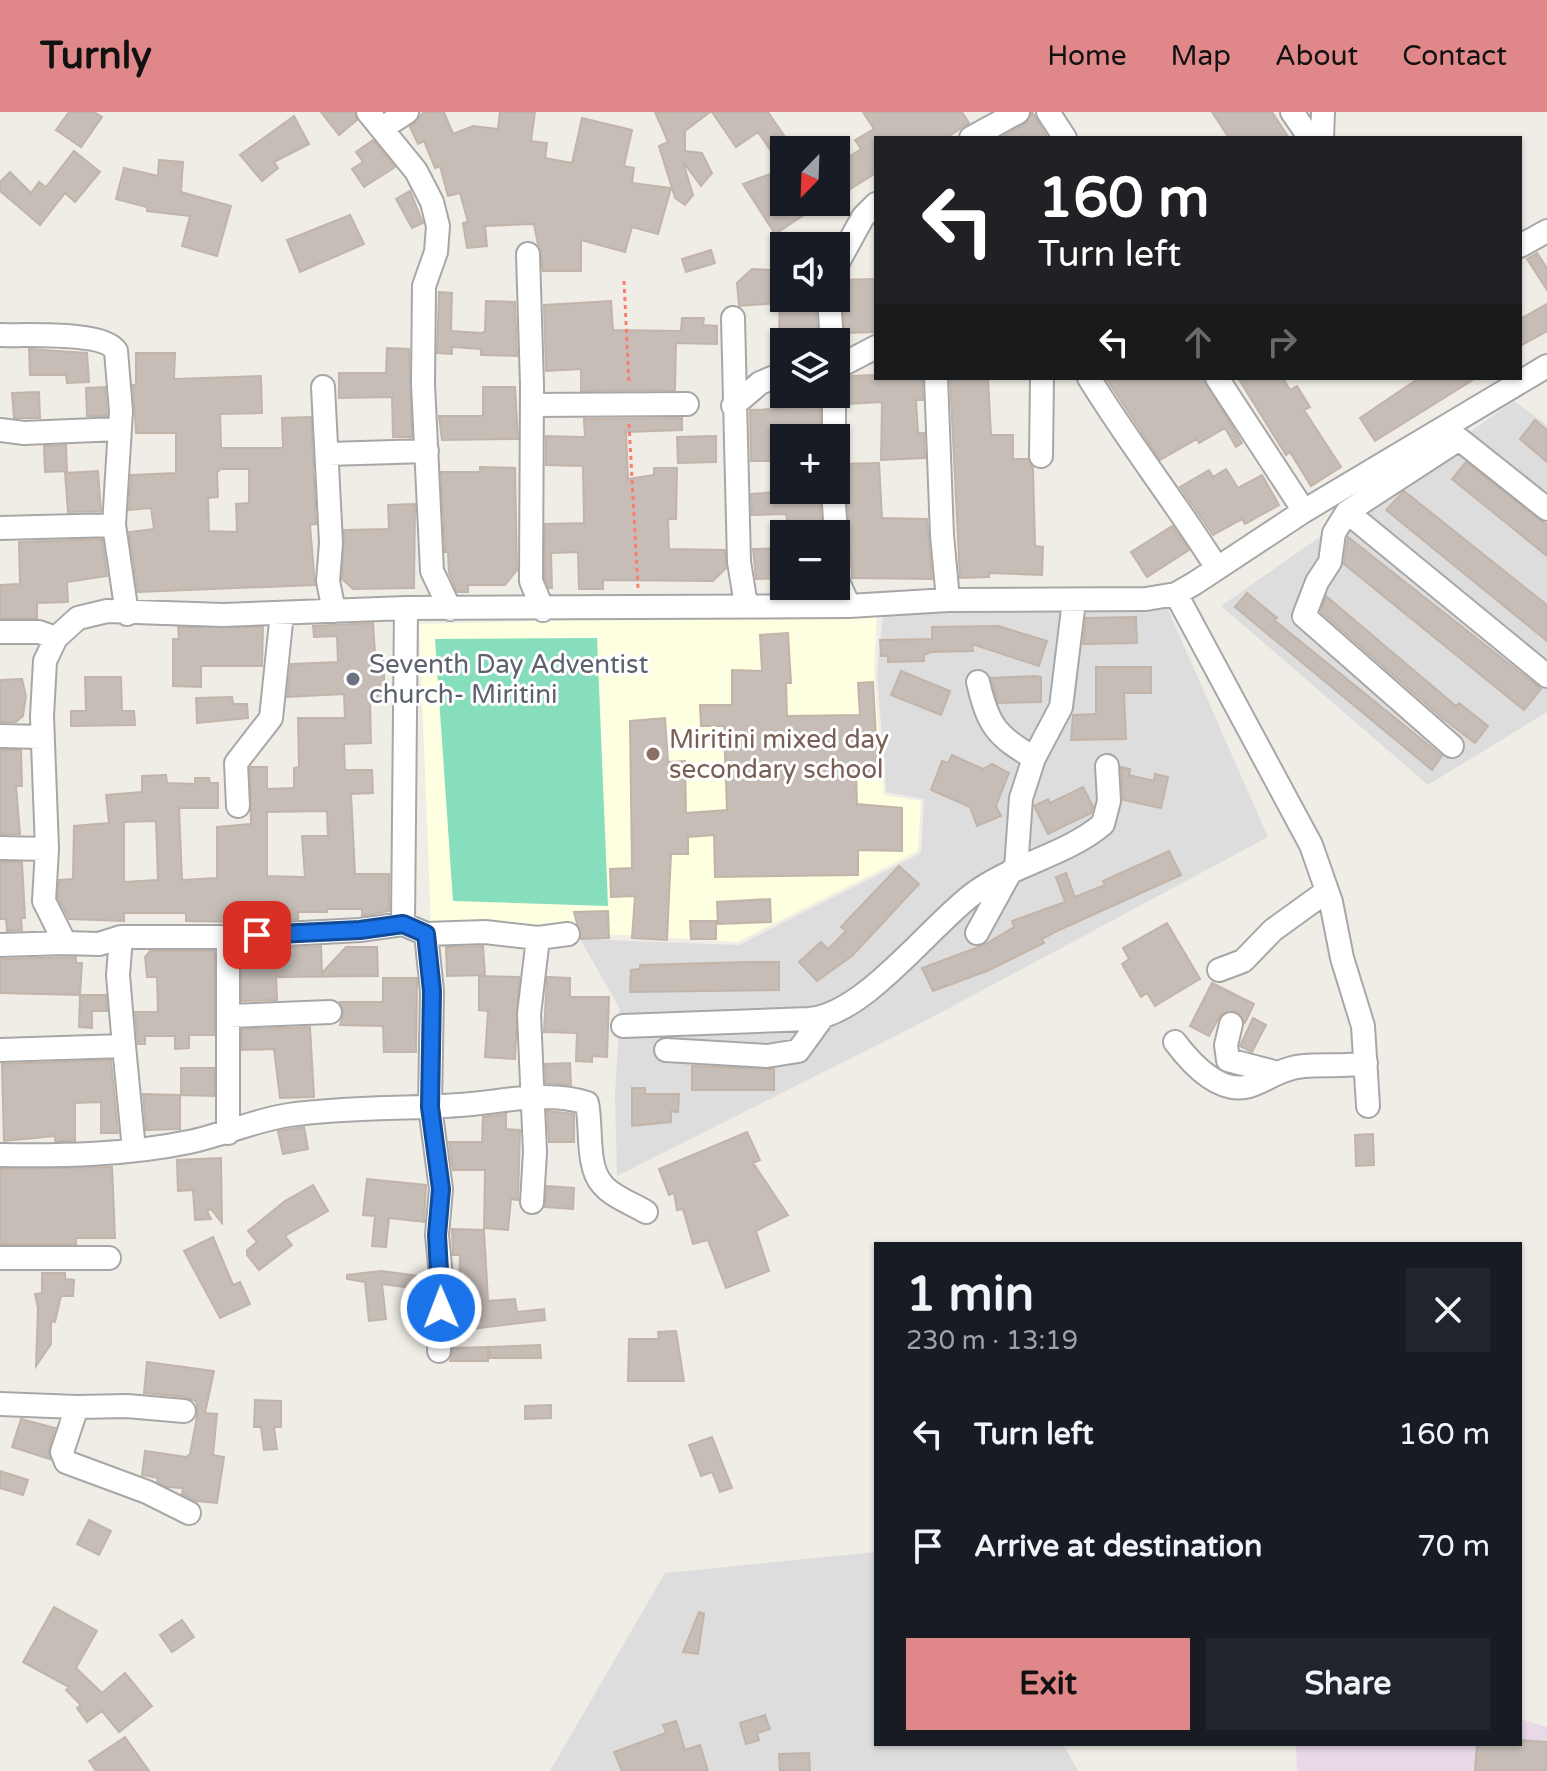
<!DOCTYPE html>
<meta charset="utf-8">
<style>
:root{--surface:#171b24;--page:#20242c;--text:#f1f3f6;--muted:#9ea1a6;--accent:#e08889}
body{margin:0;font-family:"Varela Round",sans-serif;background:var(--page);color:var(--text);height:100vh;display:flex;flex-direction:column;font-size:30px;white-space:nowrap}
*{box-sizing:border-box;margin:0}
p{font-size:26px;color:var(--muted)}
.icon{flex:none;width:44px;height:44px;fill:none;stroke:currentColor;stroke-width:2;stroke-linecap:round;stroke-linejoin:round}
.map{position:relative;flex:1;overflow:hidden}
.side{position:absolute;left:874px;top:1130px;width:648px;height:504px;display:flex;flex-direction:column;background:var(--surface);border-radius:0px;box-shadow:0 2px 6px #0004}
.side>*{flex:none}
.banner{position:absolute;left:874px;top:24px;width:648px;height:244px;border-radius:0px;box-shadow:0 2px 6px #0004;background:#202124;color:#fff;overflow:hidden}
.needle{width:52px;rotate:203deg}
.tools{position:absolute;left:770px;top:24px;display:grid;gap:16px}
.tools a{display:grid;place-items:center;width:80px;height:80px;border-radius:0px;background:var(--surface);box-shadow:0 2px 6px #0004;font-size:40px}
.pin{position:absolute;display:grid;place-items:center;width:68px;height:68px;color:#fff;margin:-34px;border-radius:16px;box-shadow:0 4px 12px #0006}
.me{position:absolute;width:88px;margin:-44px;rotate:359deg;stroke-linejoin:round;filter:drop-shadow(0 0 6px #0008)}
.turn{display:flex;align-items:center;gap:28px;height:168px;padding:0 32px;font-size:36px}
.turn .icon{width:104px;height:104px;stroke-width:2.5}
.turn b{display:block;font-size:56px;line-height:68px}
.lanes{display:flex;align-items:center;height:76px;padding:0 32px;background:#0003;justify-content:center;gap:40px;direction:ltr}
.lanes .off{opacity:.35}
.round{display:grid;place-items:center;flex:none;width:84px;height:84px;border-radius:0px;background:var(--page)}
.headline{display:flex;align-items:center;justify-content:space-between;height:136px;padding:0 32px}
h1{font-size:48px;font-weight:700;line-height:60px}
.action{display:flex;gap:16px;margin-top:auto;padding:16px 32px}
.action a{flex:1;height:92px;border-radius:0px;background:var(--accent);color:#111;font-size:32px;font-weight:700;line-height:92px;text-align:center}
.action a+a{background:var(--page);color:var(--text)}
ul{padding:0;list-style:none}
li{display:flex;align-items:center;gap:24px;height:112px;padding:0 32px}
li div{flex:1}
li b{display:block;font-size:30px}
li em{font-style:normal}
header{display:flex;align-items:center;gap:48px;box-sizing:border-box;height:112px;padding:0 40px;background:var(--accent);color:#111}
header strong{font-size:38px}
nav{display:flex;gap:44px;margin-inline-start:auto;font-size:28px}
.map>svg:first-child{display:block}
</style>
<header>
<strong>Turnly</strong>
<nav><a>Home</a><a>Map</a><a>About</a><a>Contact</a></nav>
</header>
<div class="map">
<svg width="1547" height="1659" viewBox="0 0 1547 1659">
<rect width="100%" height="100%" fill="#f0ede6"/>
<!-- residential -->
<path fill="#dedddd" d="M1514,289L1547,313V600L1428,673L1221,494Z
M1166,493L1268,725L925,909L617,1064L615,984L620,897L580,827L739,833L921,741L924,687L886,680L877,560L883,502Z
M876,1440V1632H1063L1078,1659H550L665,1461Z"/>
<!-- industrial -->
<path fill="#e9d8e6" d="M1520,1607L1547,1615V1659H1297L1296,1632H1520Z"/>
<!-- education -->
<path fill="#fefee1" d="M877,501L874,560L884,683L921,689L918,739L737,830L431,811L419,512Z"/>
<!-- pitch -->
<path fill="#86debd" d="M597,526L608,794L453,789L435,527Z"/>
<!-- building -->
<path fill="#c5bdb6" stroke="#c2b4a9" stroke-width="2" fill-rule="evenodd" d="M69,0H94L102,5L81,35L56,18Z
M321,0H354L357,8L339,23Z
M424,0H444L453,22L473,14L498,17L500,0H535L531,29L547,31L545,46L572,51L582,6L632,18L624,54L634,56L632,71L671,76L658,122L632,115L625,140L581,128V159H543L534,112L485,114L487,134L467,136L463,111L468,110L460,81L448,84L440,54L435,56L424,29L418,32L410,15Z
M655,0H710L685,19V39L702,41L712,61L701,74L683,50L693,83L685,93L675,86L659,34L668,30Z
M712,0H768L787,28L771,39L758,20L736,35Z
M863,0H962L969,11L946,26H876V61L836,86V53L861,37L855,28L874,17Z
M1032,0L1048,26H1000L1025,12Z
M1212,0H1272L1289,26H1229Z
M294,4L309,32L274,50L278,56L262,69L240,43Z
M373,28L395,55L364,75L352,57L363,50L356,40Z
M74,39L100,60L75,90L65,81L40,113L0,79V70L10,60L31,81L39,70L46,75Z
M159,48L183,50L181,80L231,94L217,144L182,134L190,104L147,99V95L116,87L124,56L158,64Z
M784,57V90H804L810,99L775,122L743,72Z
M410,79L423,111L412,116L396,87Z
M350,103L364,132L300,160L287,128Z
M711,138L715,151L686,160L682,147Z
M1537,141L1547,156V178L1527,147Z
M752,157L775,158L778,191L739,194L737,171Z
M876,167V220L845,221L838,168Z
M439,180L452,181L451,219L482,221L485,219L486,189L515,190L517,244L481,243V237L452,235V242L437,241Z
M780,186H815L818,230H786V219H779Z
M611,189L613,218L681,219L682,206H704L703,213L717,214V232L676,231L675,278L581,279V257L546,259L544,193Z
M1547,192V219L1520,234V207Z
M387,236L409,237L412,325H393L392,285L339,286V261H386Z
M29,237L87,241L89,270L67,271L66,263H30Z
M136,241H175L174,267L261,264L262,301L220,302L221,336H283L282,306L311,305L316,412L310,413L315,473L138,480L129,420L154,417L151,396L129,398L131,363L176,361V321H136L133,273H136ZM221,357H249V391L236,392L237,420L209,419L208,386L218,385L217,360Z
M874,263L875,266H922L923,288H916L918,321H924L925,346L881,348L882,290L848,292L846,276L840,269L850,264Z
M950,266H988L991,323H1013V347H1028L1033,356L1035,434L1043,435L1042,463L989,461V465L960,466Z
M1106,266H1203L1242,331L1236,335L1225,316L1199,331L1197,327L1160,348Z
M1238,266H1283L1290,278L1297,274L1310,295L1304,298L1341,355L1311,374L1290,340L1286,343Z
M1419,266H1476L1375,329L1360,306Z
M105,275L107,304H87L86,276Z
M483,275H515L518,327L442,328L439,304H483Z
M39,280L40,306H14L12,281Z
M820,295V320H785L784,349H751L750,298Z
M682,306V318L626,320L628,367L654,363V356H677L676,407H668L669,437L725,438L726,456L713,469L603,468V477H579L578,440L551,441L552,476H549L545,466V412L584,411L583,354L546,353V324L585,325L584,307Z
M1535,308L1547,318V350L1520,327Z
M716,324V350L678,351L677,325Z
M66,333L67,359L45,360L44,334Z
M1466,350L1547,413V444L1452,367Z
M879,351L882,406L927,407L932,467L852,466L847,377L842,368L841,352Z
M480,355L515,356L517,458L505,473H468V480H457L449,461L448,440H445L441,360H480Z
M1226,357L1238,376L1262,363L1279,393L1245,412L1242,407L1213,423L1180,375L1209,358L1213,365Z
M98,359L101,399L68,400L65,361Z
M786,379H819L822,422H790L786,402L752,403L751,382Z
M1404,379L1547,493V529L1386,398Z
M415,392L414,476L353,477L342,467L344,418L389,417L388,393Z
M1172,414L1189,438L1147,465L1131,440Z
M1348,425L1541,577L1524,598L1344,452Z
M102,427L107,464L67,470L68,490L37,491V506H0V473L20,472L19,430Z
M784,436V466L756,467L753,437Z
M1247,481L1277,506L1274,508L1442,644L1432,658L1235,495Z
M1326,484L1456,594L1459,591L1488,614L1475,631L1441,605L1321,500Z
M1136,505L1137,531L1083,532L1086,506Z
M373,511L375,542L383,541L385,589H370L371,631L344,632L345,658H372L373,681L351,682L355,762H389V799L362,804V797H327V800H298V807L240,810L186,809V801H124V809L69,807L58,786L59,768L73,767L74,714L109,711L106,683L142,680V664L166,663L167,671L195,672V666H209L210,671H218V696H179L182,768L217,766V715L251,712L250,655H267V677L294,676V656L299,655L298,606H345L344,582L287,585L291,552L338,550L337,524L314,525L313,514ZM327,699L328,724H302L305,765L267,764V700ZM156,709L158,768L124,770V710Z
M998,514L1047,529L1039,554L972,532L973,539L931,540L924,543V549L888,550V544H881L880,528L932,527V515Z
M178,515H263L262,554H201V575L173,574V527H179Z
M788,521L791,571H786L787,604L860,603L858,571L873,570L878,661L856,660L857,692L902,696V739L858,738V763L715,765L714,723L688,725V742H671L667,828L632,826L635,784L611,785L610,757L632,756L630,609L665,606L668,650L685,649L686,701L727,698L724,614H701L700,593H732V558L762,559L760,523Z
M1096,555H1151V581H1124L1126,627L1071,628L1073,603L1096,602Z
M901,559L950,579L941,603L891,583Z
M1036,564L1041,565V590L998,591L991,566Z
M85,565H121L122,599H134L135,613L71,614V599H86Z
M22,567L26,584L23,604L16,610H0V568Z
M232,585L233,592H247L248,606L197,611L196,586Z
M0,638H21L22,674H16L20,722H0Z
M952,643L983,657L992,652L1009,661L996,694L1001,704L977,714L970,695L931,678L942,649L948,651Z
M1121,655L1130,657L1129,663L1154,669L1155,662L1168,665L1161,696L1123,688Z
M1083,675L1093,694L1091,701L1048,722L1034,694L1048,687L1050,691Z
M1169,739L1181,763L1057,819L1042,827L1044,831L987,859L933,879L922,856L984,833L1014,815L1012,809L1065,790L1056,765L1066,761L1075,785L1105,773L1103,769Z
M0,750H22L25,806H21L22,818L7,819L6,807H0Z
M899,754L919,772L852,844L817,869L799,850L821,830L828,837L846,819L841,815Z
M770,787L771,810L718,812L717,790Z
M608,799L609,826L581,827L574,800Z
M690,809H716V827H691Z
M1167,811L1200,867L1155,894L1147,881L1141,885L1122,852L1129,847L1123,836Z
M321,834L322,861L346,835H377L378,864L276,865L277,888L242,889V838Z
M483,834L485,863L447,864L446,835Z
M150,839H214V923H189V936L175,937V924H145V932H138L135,900H158L157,865H147L145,845Z
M76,845V851H82L80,883H106L107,899H92V916L79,915L80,883L0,881V847Z
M749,850H779V878L630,880L631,858L640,857V853Z
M479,864L519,865L515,947L485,945L488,899L479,898Z
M547,865L570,866V885H609L607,945L592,944V950L576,949L577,921L544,920Z
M383,866H417L416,940H384L383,914L340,913L344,900L340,890H383Z
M1212,871L1254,892L1245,911L1235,899L1221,902L1209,924L1190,914Z
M1253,906L1266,913L1252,940L1240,934Z
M310,915L314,985L280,986L274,937L242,938V917Z
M111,948L118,1021H101V990L75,991V1029H55V1024L4,1029L2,952Z
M570,951L571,973L546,971L545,952Z
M692,954L774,957V978H692Z
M181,956H214V984L181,983Z
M632,976H645V982H679L678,1000L671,999V1010L632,1014Z
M143,982L180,983V1017L146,1018Z
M547,999L574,1002V1030H549Z
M506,1002V1017L520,1018L518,1088L511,1087L508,1118L484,1116L485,1058H453L449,1030H482L483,1005Z
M304,1015L308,1037L283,1042L278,1019Z
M747,1020L760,1048L753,1051L788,1103L756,1119L769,1159L726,1176L708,1128L693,1132L683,1097L677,1098L674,1081L669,1083L659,1057Z
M1373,1022L1374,1053L1356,1054L1355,1023Z
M221,1046L222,1111L211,1097L207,1099L211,1107L195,1108L193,1078L178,1079L177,1048Z
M112,1055L115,1126H76V1132H0V1057Z
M367,1067L426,1073L424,1110L389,1106L386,1135L372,1134L375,1104L363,1103Z
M313,1073L328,1099L285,1124L292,1133L259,1158L247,1143V1138L257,1130L248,1119L285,1089Z
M547,1074L574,1076L573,1097L545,1095Z
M452,1117L484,1118L488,1189L515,1187L517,1200L544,1197L545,1208L454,1219L456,1186H459L460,1143H453Z
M213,1125L233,1173L240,1170L250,1192L220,1206L184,1139Z
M381,1159L427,1165L428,1178L382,1172L386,1207L369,1209L365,1170L347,1167V1163Z
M42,1161H65V1167L74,1168L73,1184H61L55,1210L51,1209V1232L36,1254L38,1196L35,1182L42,1181Z
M676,1219L684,1269H628L629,1227H659L658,1220Z
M540,1233L541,1246H490V1235Z
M488,1235V1249H450L453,1236Z
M147,1250L214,1259L205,1301L217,1302L213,1343L224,1345L217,1391L196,1389L182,1382L183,1376L167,1375L157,1370L158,1366L142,1363L145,1339L186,1345L190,1342L198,1299L196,1289L186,1285L144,1281Z
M255,1288L281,1289V1315H274L277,1337L264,1338L261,1315H254Z
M551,1293V1306L525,1307V1294Z
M21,1307L55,1316L49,1336L50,1347L12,1335Z
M712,1325L732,1376L720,1380L712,1360L701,1364L689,1333Z
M0,1359L28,1368L23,1383L0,1376Z
M89,1408L111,1419L99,1443L77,1432Z
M54,1495L97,1519L76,1556L102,1581L125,1561L152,1594L119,1620L102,1599L87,1610L77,1596L81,1593L66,1578L69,1575L23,1550Z
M699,1500L704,1502L698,1542L683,1540Z
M182,1508L194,1525L172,1540L160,1523Z
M765,1603L770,1617L757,1621L759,1628L746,1632L740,1611Z
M676,1609L685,1638L700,1633L708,1659H622L614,1640L666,1621L663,1613Z
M125,1625L149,1659H96L89,1649Z
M1520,1628L1547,1630V1659H1475L1477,1632H1520Z
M809,1641L810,1659H780L779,1642Z"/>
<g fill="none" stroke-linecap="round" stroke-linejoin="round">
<defs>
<path id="minor" d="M368,0L416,59L432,90L438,114L436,140L424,174L423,272L432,459L450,497
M1048,0L1065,26
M1292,0L1310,26
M384,15L407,0
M971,26L1018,0
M1322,26L1323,0
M1520,134L1547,119
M528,142L532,273L531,469L543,498
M836,154L863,105L876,92
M829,186L832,230
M733,206L739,450L746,493
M0,223C25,224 104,219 116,239L121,299L114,413L127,502
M836,256L876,235
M936,266L942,423L948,488
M1089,266C1129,331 1176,391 1217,456
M1217,266L1304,399
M323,275L331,431L328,469L334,499
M532,293L687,292
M733,294L760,271L784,261
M0,318L24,321L119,317
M834,326V282
M328,342L427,339
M1041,344L1042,266
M833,378L836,422
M1547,397L1459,327L1347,400L1547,564
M1347,400L1334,421L1330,450L1317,470L1304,504L1452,634
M0,416L114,413
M836,423V465L849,494
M1176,482L1311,733L1331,790L1342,846L1363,914L1368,994
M0,520H39L56,526
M978,570C988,613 996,624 1034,646
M0,624L42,625
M238,694L236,651L271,606L282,501
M0,736L47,737
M1016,757L1021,686L1034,646L1061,595L1074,489
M403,812L406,496
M977,821L1011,759
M426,822L432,879L430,995L441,1077L437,1123L442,1175L439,1239
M568,822L538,826L485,820L426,822L403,812L360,818L228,825H121L99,832L65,831L44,789L47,737L42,604L45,549L56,526L78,506L107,499L223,503L406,496L849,494L948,488L1146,487L1176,482L1195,471L1304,399L1547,254
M228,825V1021
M0,833L65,831
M1219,858L1243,849L1273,818L1327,779
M228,904L330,900
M1231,912L1226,933L1228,948L1274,960
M623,914L809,907C864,903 929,815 973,782C1013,752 1065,744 1103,712L1109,689L1107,654
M1175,930C1190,950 1217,980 1245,975C1262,972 1279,956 1304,954C1325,952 1344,955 1366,951
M124,934L134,1038
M0,938L124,934L118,863L121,825
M666,938L767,944L798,939L822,906
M0,1043C63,1044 126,1043 189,1030C223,1023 255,1008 289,1003C345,995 403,997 460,993C503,990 544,978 587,991C592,1015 586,1054 602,1072C611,1084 633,1092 646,1100
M532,1090L535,1040L529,902L538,826
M0,1146H109
M0,1292L77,1295L62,1340L66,1350L147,1380L189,1401
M77,1295L127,1294L184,1299"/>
</defs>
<!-- minor casing -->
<use href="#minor" stroke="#a7a7a7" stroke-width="26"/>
<!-- path -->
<path stroke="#f87f70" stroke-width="3" stroke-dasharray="4 4" stroke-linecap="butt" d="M624,169L629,273
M629,312L638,476"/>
<!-- minor -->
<use href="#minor" stroke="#fff" stroke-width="22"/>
</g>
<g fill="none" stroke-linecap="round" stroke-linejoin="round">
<defs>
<path id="route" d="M257,823L360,818L403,812L426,822L432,879L430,995L441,1077L437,1123L441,1196"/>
</defs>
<!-- route casing -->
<use href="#route" stroke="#114b97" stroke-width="20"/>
<!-- route -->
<use href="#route" stroke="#1a73e8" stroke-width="14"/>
</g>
<!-- markers -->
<circle fill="#6b7280" stroke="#fff" stroke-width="3" cx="353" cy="567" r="8"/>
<circle fill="#8d6e63" stroke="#fff" stroke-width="3" cx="653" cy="642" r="8"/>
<g text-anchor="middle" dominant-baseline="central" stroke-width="6" stroke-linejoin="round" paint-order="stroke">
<!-- worship labels -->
<g font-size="26" fill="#5b616d" stroke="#fff" text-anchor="start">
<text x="369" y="552">Seventh Day Adventist<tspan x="369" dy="30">church- Miritini</tspan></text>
</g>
<!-- education labels -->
<g font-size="26" fill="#785e54" stroke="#fff" text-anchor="start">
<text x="669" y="627">Miritini mixed day<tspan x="669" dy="30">secondary school</tspan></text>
</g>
</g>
</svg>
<div class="tools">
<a><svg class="needle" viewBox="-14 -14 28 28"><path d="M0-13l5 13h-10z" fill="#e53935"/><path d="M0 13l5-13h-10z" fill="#9ea1a6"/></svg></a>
<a><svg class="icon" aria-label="sound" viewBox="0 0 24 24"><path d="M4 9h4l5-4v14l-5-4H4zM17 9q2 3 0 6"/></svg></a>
<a><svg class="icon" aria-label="layers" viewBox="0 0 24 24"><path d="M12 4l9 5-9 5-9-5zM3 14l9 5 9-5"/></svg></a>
<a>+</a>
<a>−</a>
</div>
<div class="pin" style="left:257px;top:823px;background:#d93025"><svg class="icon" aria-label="arrive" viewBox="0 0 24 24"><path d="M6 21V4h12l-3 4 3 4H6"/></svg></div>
<svg class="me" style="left:441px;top:1196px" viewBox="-20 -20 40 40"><circle r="17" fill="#1a73e8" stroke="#fff" stroke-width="3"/><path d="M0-11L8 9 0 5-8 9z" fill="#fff"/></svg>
<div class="banner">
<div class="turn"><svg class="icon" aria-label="left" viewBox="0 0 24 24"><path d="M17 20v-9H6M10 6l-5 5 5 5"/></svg><div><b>160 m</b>Turn left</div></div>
<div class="lanes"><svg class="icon" aria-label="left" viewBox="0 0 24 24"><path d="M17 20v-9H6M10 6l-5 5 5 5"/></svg><svg class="icon off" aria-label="ahead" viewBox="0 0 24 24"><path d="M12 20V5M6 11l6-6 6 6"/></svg><svg class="icon off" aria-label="right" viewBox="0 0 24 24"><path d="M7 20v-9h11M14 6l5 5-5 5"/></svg></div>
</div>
<section class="side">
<div class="headline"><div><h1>1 min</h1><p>230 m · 13:19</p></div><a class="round"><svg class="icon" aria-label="close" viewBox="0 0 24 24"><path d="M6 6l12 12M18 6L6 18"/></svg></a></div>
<ul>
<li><svg class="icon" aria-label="left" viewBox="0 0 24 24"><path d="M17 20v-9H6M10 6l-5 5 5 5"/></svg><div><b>Turn left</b></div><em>160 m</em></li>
<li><svg class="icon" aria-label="arrive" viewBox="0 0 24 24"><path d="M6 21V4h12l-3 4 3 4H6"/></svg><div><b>Arrive at destination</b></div><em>70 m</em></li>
</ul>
<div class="action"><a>Exit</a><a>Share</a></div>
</section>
</div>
